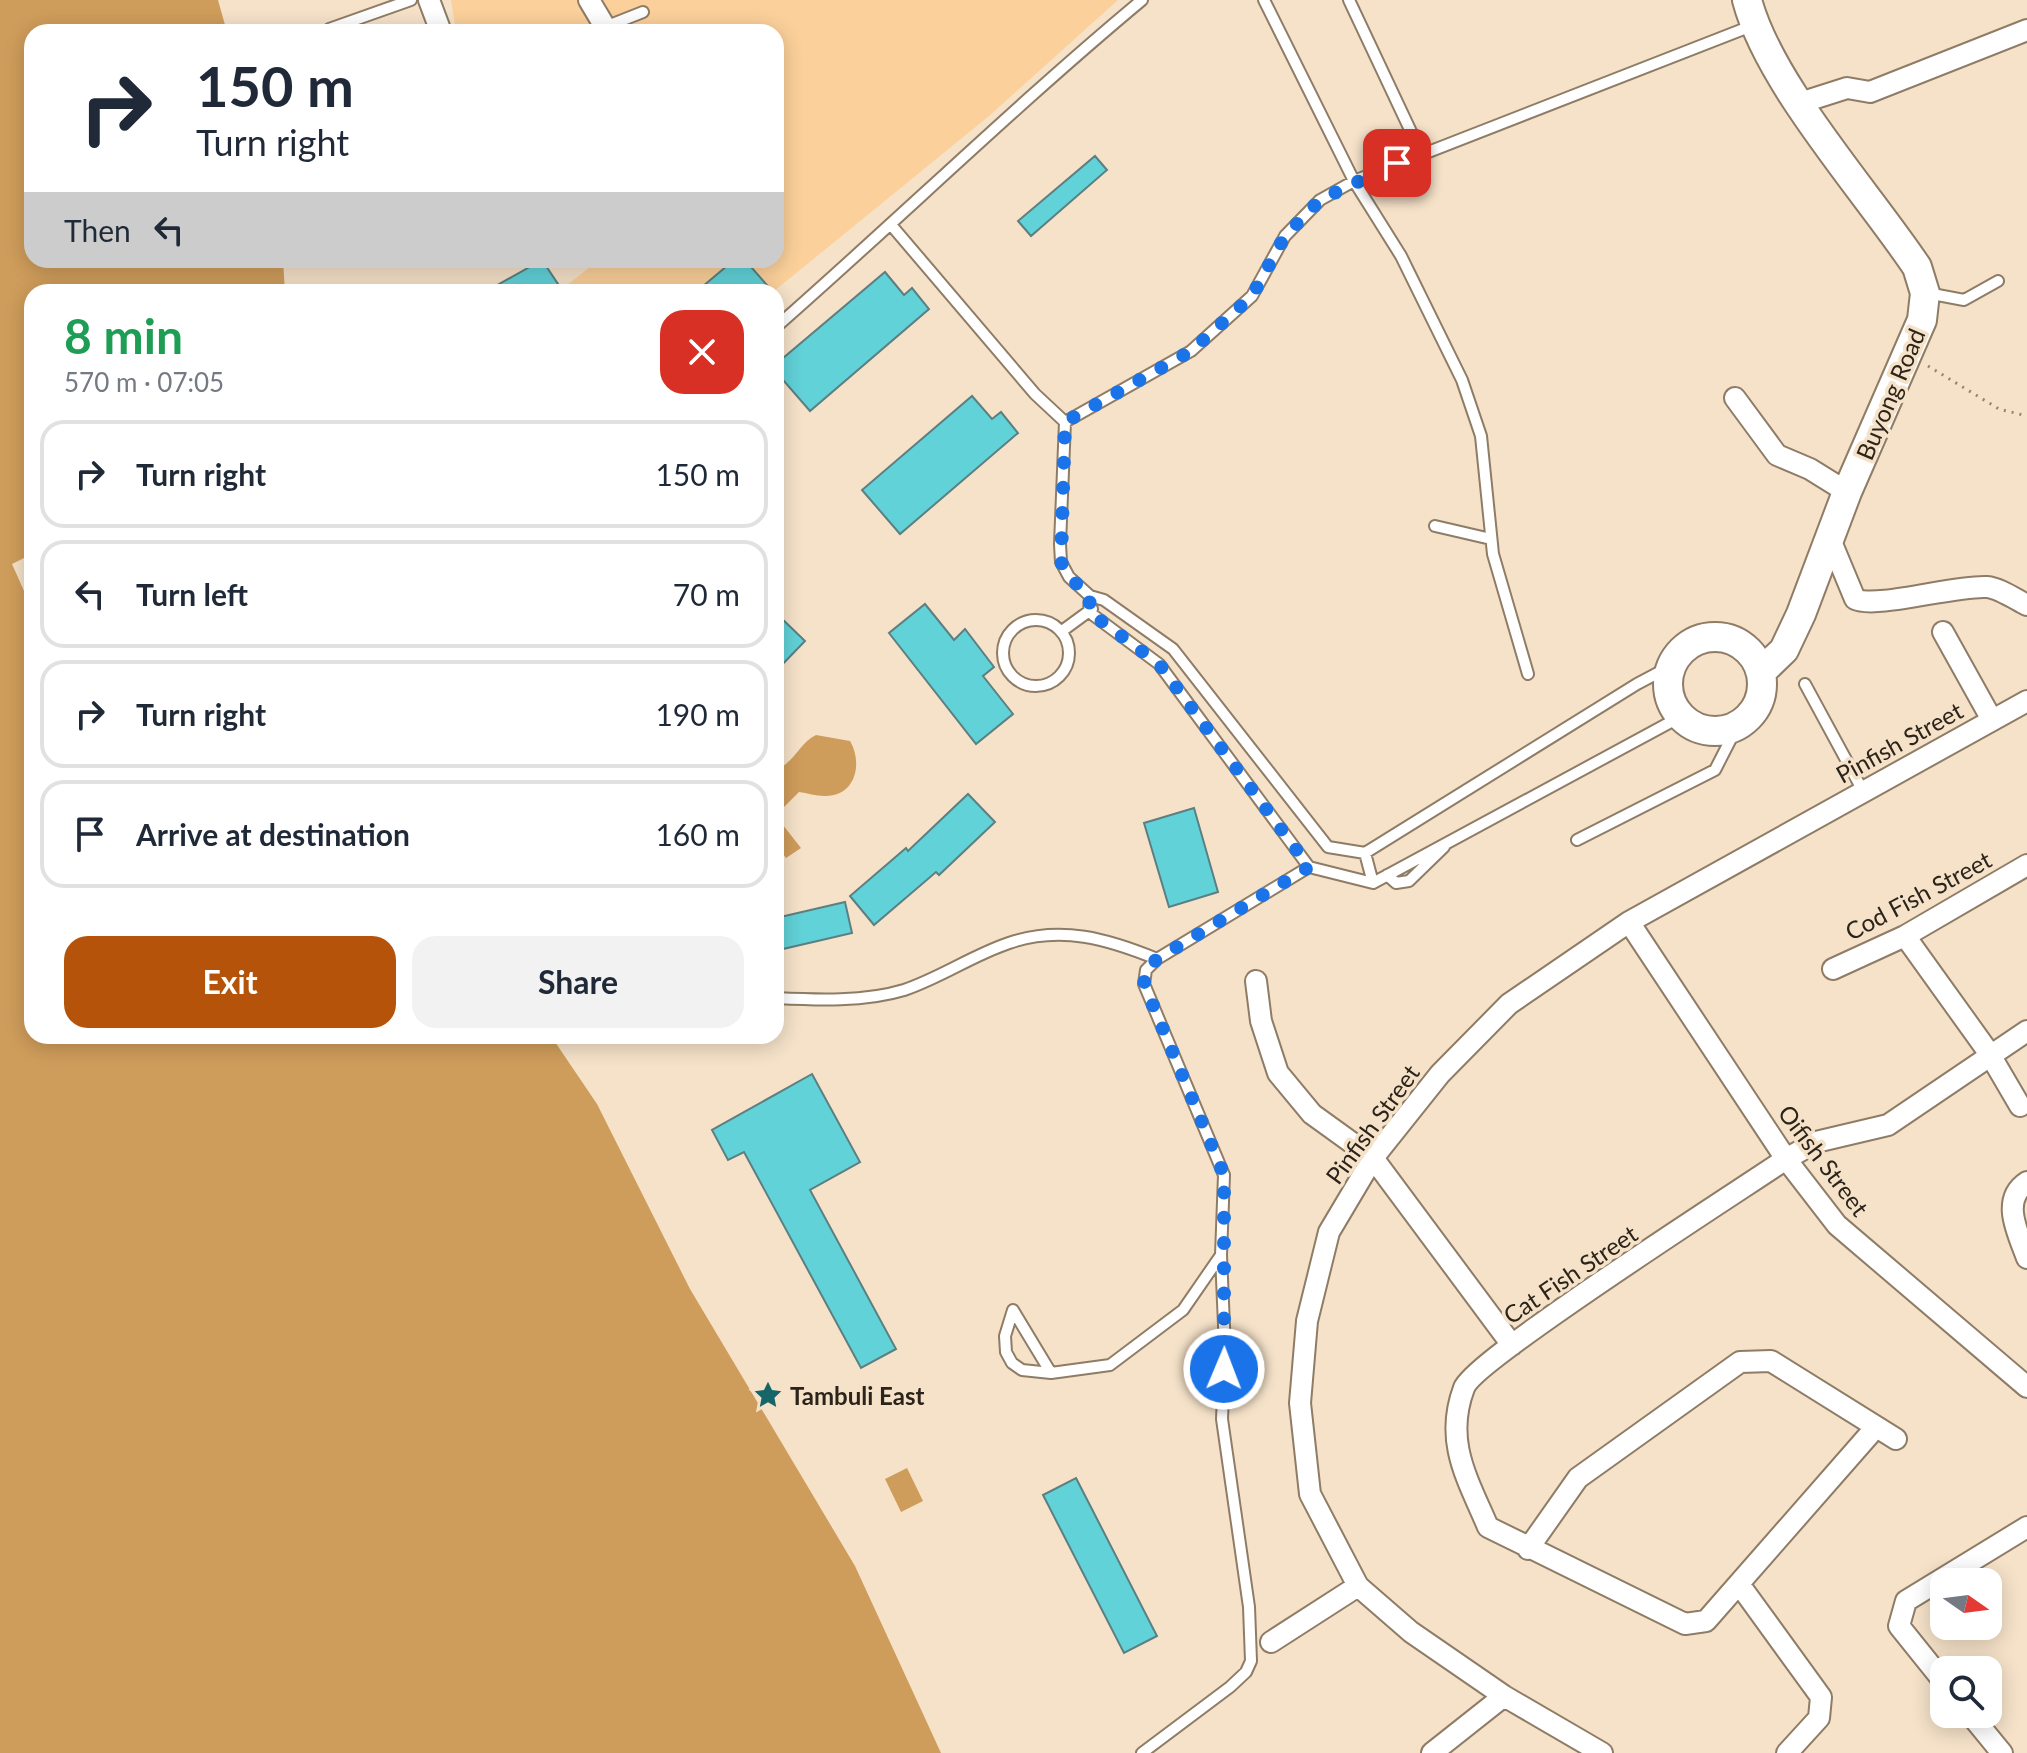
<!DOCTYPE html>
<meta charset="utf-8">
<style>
:root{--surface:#fff;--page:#f2f2f3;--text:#1f2937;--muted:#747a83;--line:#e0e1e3;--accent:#b45309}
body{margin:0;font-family:Lato,sans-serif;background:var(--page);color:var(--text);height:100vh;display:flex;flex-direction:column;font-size:30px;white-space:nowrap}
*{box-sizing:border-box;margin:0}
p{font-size:26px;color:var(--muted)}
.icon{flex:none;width:44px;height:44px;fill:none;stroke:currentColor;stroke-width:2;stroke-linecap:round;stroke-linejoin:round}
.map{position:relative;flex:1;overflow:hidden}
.details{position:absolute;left:24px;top:284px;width:760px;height:760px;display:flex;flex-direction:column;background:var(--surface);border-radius:24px;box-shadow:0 4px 20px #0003}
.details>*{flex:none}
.guide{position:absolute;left:24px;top:24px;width:760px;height:244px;border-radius:24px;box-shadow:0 4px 20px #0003;background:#fff;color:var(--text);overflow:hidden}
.needle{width:52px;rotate:104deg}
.controls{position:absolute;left:1930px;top:1568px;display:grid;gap:16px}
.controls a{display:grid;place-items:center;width:72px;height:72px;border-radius:16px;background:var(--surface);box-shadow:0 4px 20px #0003;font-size:40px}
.pin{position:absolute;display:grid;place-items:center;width:68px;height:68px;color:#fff;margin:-34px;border-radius:16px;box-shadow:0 4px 12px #0006}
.me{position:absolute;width:88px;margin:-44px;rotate:1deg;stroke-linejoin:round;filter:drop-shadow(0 0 6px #0008)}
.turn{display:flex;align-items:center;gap:28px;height:168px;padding:0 40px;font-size:36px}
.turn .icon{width:104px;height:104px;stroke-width:2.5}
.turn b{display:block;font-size:56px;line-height:68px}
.then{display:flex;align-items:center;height:76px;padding:0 40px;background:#0003;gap:16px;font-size:30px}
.round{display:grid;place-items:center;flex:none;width:84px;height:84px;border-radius:24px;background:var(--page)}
.summary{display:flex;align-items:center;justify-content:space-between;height:136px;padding:0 40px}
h1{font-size:48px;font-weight:700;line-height:60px;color:#1e9e55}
.action{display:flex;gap:16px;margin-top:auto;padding:16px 40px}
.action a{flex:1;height:92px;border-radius:24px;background:var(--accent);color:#fff;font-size:32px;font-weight:700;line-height:92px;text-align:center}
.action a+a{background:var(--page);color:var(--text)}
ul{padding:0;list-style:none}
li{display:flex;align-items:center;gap:24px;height:108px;margin:0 16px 12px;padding:0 24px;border:4px solid var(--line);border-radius:24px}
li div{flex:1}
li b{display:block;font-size:30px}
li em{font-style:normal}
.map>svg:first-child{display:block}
</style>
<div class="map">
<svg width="2027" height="1753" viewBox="0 0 2027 1753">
<rect width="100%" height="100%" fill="#f6e2c9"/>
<!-- green -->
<path fill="#fbd09a" d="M451,0H1118L989,116L773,292H558L599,260H776V32H456Z"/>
<!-- water -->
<path fill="#cf9d5b" d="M0,0H218L227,32H32V260H283L285,292H32V554L12,564L32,609V1036H551L597,1104L690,1289L855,1566L941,1753H0Z
M816,735L850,741C863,763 856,797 824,796C816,796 807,793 799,792L783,808L779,820L801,848L786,858L776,845V769C795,763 799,743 816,735Z
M907,1468L923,1501L901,1512L885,1479Z"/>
<!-- building -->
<path fill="#61d2d8" stroke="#5c7f81" stroke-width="2" d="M1095,156L1107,170L1031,236L1018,221Z
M542,260L558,284L543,292H485Z
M734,260H745L773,292H696Z
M885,272L904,295L912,288L929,309L810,411L776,372V364Z
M972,396L992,419L1001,412L1018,433L900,534L862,490Z
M925,604L954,640L965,629L994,667L983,676L1013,714L976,744L889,633Z
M776,613L805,641L776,671Z
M968,794L995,822L939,875L936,872L874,925L850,896L906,848L908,851Z
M1194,808L1218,892L1169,907L1144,823Z
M845,902L852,933L783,949L776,918Z
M812,1074L860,1162L810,1190L896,1349L861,1368L744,1152L728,1160L712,1130Z
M1076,1478L1157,1636L1124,1653L1043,1495Z"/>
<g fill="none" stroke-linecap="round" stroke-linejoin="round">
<defs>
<path id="lane" d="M1264,0L1354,181L1401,256L1462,380L1481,436L1493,554L1528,674
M1349,0L1421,153
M605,27L643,12
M329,29L411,0
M892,226L1035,394L1065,422L1060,544L1061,562L1069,577L1090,596L1104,600L1173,649L1328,847L1365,853L1637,684L1671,666
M1927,293L1964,300L1998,281
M776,327C899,219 1016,105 1142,0
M1065,422L1191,351L1252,296L1285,236L1320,200L1354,181L1754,25
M1435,526L1491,539
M1090,596L1089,612L1159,664L1309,867L1373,883L1680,717
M1003 653a33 33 0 1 1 66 0a33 33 0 1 1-66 0Z
M1062,631L1092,609
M1805,684L1863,791
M1577,840L1715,770L1737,727
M1365,853L1373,883
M1387,875L1396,883L1409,881L1444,847
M776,998C816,1000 865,1002 904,990C940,978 973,955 1009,943C1061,925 1108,939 1157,959
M1051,1373L1013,1310L1005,1336L1006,1352L1012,1363L1022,1370L1051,1373L1110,1365L1183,1310L1221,1255L1224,1175L1144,984L1146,970L1157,959L1309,867
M1142,1753L1230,1687L1246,1672L1251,1661L1249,1607L1222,1419L1225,1349L1221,1255"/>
<path id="street" d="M429,0L441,32
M589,0L608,32
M1800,103L1847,88L1870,92L2027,30
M1735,398L1777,455L1810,469L1847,492
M1830,539L1855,599C1876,609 1955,585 1987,587C1999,588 2015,599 2027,605
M1943,632L1992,720
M1629,922L1786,1159L1837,1225L2027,1387
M1905,936L1989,1053L2020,1106
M1833,969L1905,936L2027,865
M1256,981L1261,1021L1278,1073L1312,1114L1373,1158L1512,1345
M2027,1182C2000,1200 2018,1233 2027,1258
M1876,1427L1706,1621L1685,1624L1488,1527C1467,1478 1444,1441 1464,1388C1474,1360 1742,1189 1786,1159L1816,1142L1888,1125L2027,1031
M1528,1549L1578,1478L1740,1362L1771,1361L1896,1439
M1739,1584L1821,1697L1819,1718L1787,1753
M1271,1642L1358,1586
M1944,1682L1899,1626L1906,1601L2027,1527
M1970,1714L2002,1753
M1432,1753L1504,1696
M1602,1753L1504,1696L1411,1632L1358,1586L1310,1494L1300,1403L1307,1321L1329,1232L1373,1158L1440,1074L1509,1004L1629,922L2027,701"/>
<path id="secondary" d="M1747,0C1769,84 1867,192 1917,267L1925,293L1922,320L1847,492L1801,614L1784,650L1761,672
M1668 684a47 47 0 1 1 94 0a47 47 0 1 1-94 0Z"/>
</defs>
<!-- lane casing -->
<use href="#lane" stroke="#8e7c66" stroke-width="14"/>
<!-- street casing -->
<use href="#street" stroke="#8e7c66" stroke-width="24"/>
<!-- secondary casing -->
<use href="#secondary" stroke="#8e7c66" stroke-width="32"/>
<!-- path -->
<path stroke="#938573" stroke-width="3" stroke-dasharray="2 6" stroke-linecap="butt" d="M1928,366L1999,409L2027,416"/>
<!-- lane -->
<use href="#lane" stroke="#fff" stroke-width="10"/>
<!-- street -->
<use href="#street" stroke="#fff" stroke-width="20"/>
<!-- secondary -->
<use href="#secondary" stroke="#fff" stroke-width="28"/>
</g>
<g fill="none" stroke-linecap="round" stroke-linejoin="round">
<!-- route -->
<path stroke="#1a73e8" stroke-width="14" stroke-dasharray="0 25.2" d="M1224,1369V1175L1144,984L1146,970L1157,959L1309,867L1159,664L1089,612L1090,596L1069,577L1061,562L1065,422L1191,351L1252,296L1285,236L1320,200L1397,163"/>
</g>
<!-- icons -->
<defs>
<symbol id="sight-bare" viewBox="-9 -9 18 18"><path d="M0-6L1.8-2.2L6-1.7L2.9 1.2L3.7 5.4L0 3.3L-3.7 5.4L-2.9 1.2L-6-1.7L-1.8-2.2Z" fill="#166569" stroke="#f6e2c9" stroke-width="2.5" paint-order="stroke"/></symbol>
</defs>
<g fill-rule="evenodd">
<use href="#sight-bare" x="748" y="1375" width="40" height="40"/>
</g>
<g text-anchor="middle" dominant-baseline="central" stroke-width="7" stroke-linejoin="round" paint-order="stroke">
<!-- street labels -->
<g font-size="24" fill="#2b241a" stroke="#f6e2c9">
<text transform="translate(1890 394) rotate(-67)">Buyong Road</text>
<text transform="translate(1899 742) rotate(-29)">Pinfish Street</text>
<text transform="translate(1918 895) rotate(-28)">Cod Fish Street</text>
<text transform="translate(1372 1124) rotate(-54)">Pinfish Street</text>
<text transform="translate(1824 1160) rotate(53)">Oifish Street</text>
<text transform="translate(1570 1274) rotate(-34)">Cat Fish Street</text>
</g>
<!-- poi labels -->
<g font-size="24" font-weight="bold" fill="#2b241a" stroke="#f6e2c9" text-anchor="start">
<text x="790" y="1395">Tambuli East</text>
</g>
</g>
</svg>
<div class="controls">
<a><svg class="needle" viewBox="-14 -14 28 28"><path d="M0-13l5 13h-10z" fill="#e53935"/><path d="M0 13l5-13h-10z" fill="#747a83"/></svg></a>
<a><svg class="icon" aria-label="search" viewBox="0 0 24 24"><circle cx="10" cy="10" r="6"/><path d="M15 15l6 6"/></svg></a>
</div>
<div class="pin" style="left:1397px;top:163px;background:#d93025"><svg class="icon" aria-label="arrive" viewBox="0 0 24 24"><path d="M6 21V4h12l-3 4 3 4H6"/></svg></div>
<svg class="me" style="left:1224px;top:1369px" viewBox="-20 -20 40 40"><circle r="17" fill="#1a73e8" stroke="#fff" stroke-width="3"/><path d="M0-11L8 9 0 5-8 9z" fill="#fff"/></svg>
<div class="guide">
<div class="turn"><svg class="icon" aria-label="right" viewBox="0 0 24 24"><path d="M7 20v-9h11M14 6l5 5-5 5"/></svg><div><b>150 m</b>Turn right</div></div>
<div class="then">Then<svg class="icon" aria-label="left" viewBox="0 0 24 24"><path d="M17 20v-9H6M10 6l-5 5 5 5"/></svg></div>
</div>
<section class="details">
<div class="summary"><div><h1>8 min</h1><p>570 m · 07:05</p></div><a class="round" style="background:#d93025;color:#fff"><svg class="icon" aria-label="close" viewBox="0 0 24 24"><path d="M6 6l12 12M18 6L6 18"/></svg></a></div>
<ul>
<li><svg class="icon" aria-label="right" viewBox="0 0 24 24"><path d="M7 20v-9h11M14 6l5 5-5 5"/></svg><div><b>Turn right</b></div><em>150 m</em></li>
<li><svg class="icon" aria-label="left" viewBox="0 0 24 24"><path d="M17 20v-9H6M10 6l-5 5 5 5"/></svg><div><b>Turn left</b></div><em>70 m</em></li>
<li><svg class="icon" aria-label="right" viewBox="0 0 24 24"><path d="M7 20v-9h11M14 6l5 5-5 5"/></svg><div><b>Turn right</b></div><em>190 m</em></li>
<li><svg class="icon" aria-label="arrive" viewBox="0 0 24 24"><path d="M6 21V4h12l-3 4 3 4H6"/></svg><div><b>Arrive at destination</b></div><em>160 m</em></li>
</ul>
<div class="action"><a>Exit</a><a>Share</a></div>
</section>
</div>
